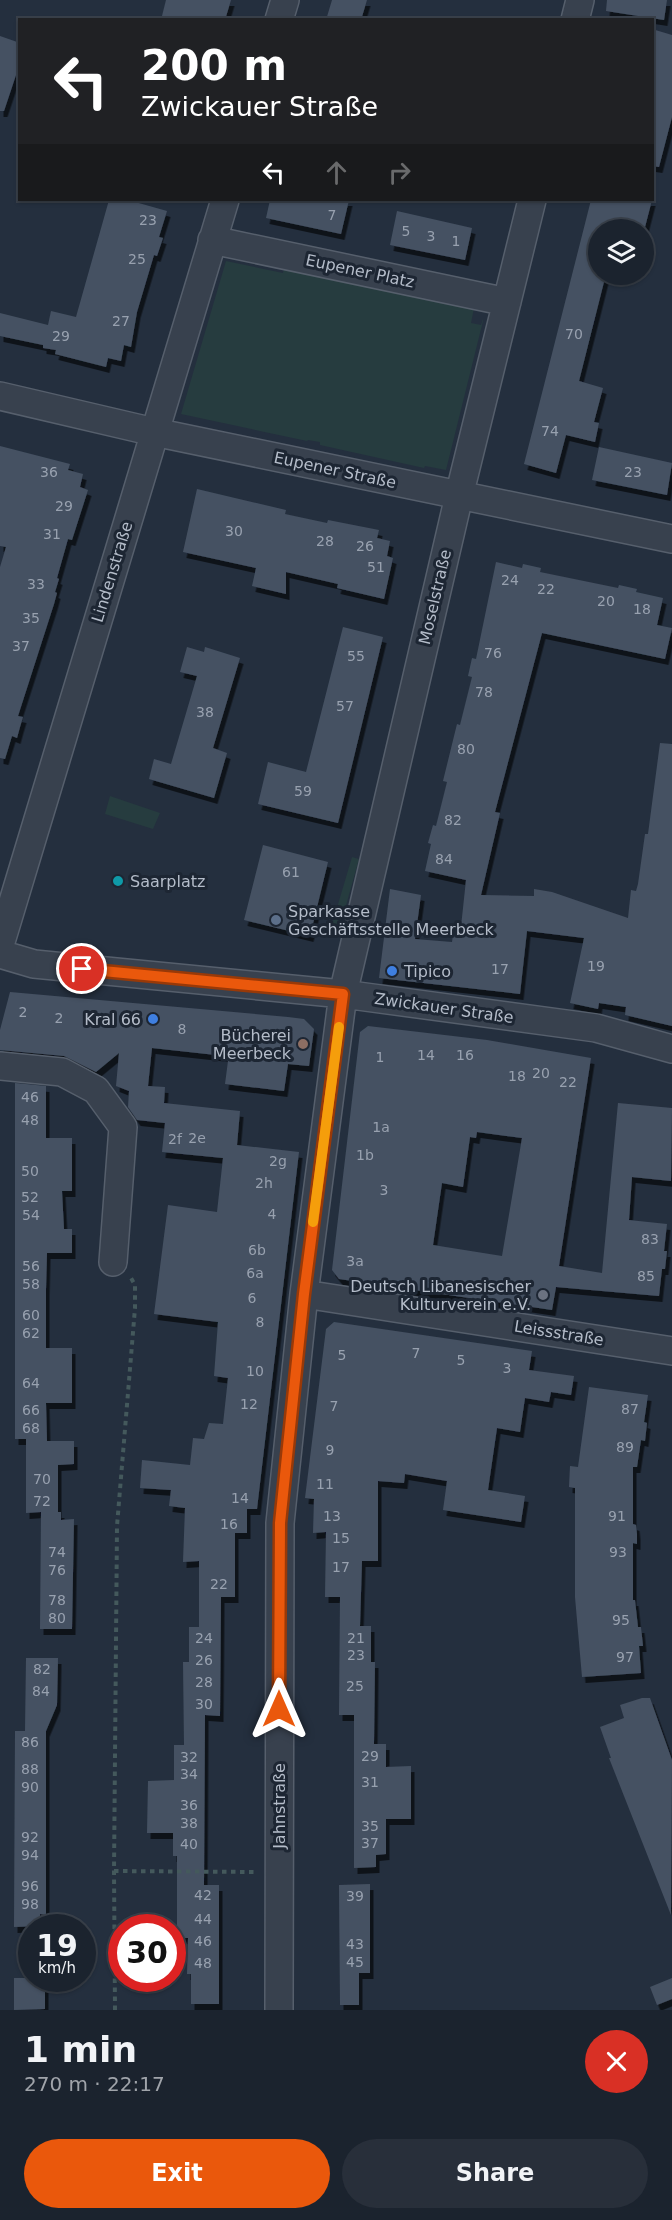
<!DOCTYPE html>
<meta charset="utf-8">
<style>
:root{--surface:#1b232e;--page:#282f3a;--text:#f1f3f6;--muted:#a0a4aa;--line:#39404a;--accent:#ea580c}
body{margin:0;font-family:"DejaVu Sans",sans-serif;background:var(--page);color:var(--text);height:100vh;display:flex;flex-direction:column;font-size:22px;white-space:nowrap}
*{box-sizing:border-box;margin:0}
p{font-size:20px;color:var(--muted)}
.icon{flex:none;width:33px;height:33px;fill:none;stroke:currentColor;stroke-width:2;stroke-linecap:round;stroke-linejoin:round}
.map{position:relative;height:2010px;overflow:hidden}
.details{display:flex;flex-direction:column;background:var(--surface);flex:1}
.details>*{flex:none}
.hud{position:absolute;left:18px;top:18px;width:636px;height:183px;border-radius:0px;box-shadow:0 2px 4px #0004,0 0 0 2px var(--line);background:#202124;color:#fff;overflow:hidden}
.controls{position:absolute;left:588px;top:219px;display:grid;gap:12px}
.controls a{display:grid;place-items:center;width:66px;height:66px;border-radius:50%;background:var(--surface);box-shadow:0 2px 4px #0004,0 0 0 2px var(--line);font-size:30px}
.speed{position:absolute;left:18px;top:1914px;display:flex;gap:12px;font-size:30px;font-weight:700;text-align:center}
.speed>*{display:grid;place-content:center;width:78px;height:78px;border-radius:50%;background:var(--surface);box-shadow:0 2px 4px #0004,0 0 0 2px var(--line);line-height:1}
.speed small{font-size:15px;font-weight:400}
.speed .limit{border:9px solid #d22;background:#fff;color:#111}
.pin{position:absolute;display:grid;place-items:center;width:51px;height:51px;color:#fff;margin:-26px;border:3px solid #fff;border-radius:50%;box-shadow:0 2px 6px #0007}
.me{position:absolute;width:66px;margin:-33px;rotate:0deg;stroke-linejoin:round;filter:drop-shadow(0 0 4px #0008)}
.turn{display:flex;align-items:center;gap:21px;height:126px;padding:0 24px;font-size:27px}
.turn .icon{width:78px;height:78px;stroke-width:2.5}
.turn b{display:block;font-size:42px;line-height:51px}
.lanes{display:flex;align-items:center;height:57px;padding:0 24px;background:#0003;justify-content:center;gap:30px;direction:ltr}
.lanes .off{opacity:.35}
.round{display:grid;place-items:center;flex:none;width:63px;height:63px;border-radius:32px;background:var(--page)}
.head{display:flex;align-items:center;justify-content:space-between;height:102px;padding:0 24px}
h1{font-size:36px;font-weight:700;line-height:45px}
.button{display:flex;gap:12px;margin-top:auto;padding:12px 24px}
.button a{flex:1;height:69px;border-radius:36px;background:var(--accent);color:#fff;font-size:24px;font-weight:700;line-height:69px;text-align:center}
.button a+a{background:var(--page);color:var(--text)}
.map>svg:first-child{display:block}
</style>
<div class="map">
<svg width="672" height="2010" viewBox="0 0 672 2010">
<defs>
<filter id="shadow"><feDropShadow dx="3.5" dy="6" stdDeviation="0" flood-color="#0009"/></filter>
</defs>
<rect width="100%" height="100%" fill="#242f3e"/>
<!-- green -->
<path fill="#263c3f" d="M226,261L283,273L285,264L475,303L471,323L481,325L483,319V321L446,470L425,466L424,468L320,445V442L308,440L307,441L181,414Z
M110,796L160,813L153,829L105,814Z
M352,857L359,859L338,934L331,928Z"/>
<!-- building -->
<path fill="#455162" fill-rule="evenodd" filter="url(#shadow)" d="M166,0H231L225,20H161Z
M332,0H367L361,20H326Z
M607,0H667L664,20L606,11Z
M652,29L672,35V117L659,167L652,166Z
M0,36L20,43V63L4,111H0Z
M109,200H128L167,211L159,237L163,238L157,256L154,255L137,312L131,347L124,345L121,361L108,358L106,367L55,354L56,350L43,348V345L0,336V313L48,325L51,311L76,317Z
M270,200H349L341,234L266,218Z
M591,200H652L644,231L618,224L617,230H598V274H606L579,381L603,388L594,422L599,423L595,442L566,435L556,473L524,464Z
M397,211L472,228L465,260L390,245Z
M0,446L70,464L68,470L83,474L80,487L88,490L72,540L68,539L57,578L59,579L55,592L57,593L54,604L18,716L23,717L20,727L17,738L12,736L5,759L0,758V567L6,547L0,546Z
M599,447L672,463L667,495L592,480Z
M197,489L286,510L285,514L327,523L328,520L379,530L377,538L390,541L387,556L393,558L384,599L337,588L338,584L286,572V594L252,586L256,568L183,552Z
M496,562L522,568L523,564L541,568L540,572L618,588L619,585L637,589L636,592L663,598L657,625L672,628L665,659L542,633L495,812L500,813L481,895L534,896V889L552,892L628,918L631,890L636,891L638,884L645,834H648L660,743L672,744V1026L625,1015L626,1007L599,1003L598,1009L570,1003L584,938L527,931L520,994L379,978L390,889L421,895L415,939L452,942L453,935L460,936L466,880L425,871L431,844L428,843L433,825L436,826L447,782L443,781L457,724L460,725L472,677L468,676L472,658L476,659Z
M343,627L383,637L338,823L258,804L268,762L306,772Z
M187,647L204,652L205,647L240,658L213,748L227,753L214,798L149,779L154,759L171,764L197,676L180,672Z
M263,845L328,862L310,936L244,920Z
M10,992L288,1017L304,1019L314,1029L309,1066L288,1064L284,1091L225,1084L228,1061H225V1056L152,1048L148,1086L165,1087L164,1103L240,1111L237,1145L299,1152L257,1509H247V1533H235V1597H221L220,1716L205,1715L204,1885H219V2004H191V1974H187L188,1938H177V1856H173V1833H147L148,1781L174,1780V1745H184L183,1662H189V1627H199V1561L183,1562L185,1508L169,1506L171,1490L140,1488L142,1460L190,1465L193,1438L204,1439L209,1423L223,1424L228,1378L214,1376L218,1322L154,1314L168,1205L217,1212L223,1158L162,1152L165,1123L137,1120L128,1107L129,1091L116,1086L119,1053L96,1072L64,1056L0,1050V1030Z
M368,1026L487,1040L591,1058L559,1266L602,1273L618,1103L672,1108L671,1181L632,1177L629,1220L667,1224L664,1251H667L665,1269H662L659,1296L556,1287L552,1310L339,1279L332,1270L360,1032ZM477,1132L522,1138L502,1256L433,1245L442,1183L463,1187L470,1137L476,1138Z
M15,1083L46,1086V1138H72V1191H62L64,1229H72V1253H47L46,1290V1348H72V1403H46L47,1441H74V1464L58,1465V1512H48H61V1520L74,1519L72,1629H40L41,1512L26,1513V1439H15Z
M334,1322L532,1351L529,1370L574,1376L571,1395L551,1392L549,1402L525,1398L520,1432L497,1428L488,1490L525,1496L521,1522L443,1510L447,1481L405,1474L404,1483L378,1481V1561H362L360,1626H371V1662H375L374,1744H386V1767L411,1766V1819H386V1854L376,1855V1867L354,1868V1715H339L340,1597H325L326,1532L313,1533L314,1499L305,1498L326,1329Z
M589,1387L648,1395L644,1422L647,1423L645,1441L641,1440L637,1467H633V1524L636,1525L637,1534V1544L633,1543V1600H635L638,1627H641L643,1646H639L641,1673L582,1677L575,1597V1488L569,1487L570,1466L578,1467Z
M26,1658H58L57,1705L46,1731V1915L40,1914V1926L14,1927L15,1731H25Z
M642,1698H650L672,1760L671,1915L609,1758H611L600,1727L624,1718L620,1705Z
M370,1884V1973H359V2005H340L339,1885Z
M14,1978H45V2009L14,2010Z
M672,1978V1999L657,2005L650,1987Z"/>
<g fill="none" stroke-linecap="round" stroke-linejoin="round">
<defs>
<path id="minor" d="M279,20L285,0
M575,20L580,0
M212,240L507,302
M0,396L154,432L672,539
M0,945L225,200
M0,954L34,964L343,994L596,1028L672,1049
M0,1066L62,1072L96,1090L123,1127L113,1262
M304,1294L672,1351
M279,2010L280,1523L304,1294L343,994L459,496L532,200"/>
</defs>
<!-- minor casing -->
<use href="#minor" stroke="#565f6c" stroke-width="30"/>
<!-- path -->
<path stroke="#44595c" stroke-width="4" stroke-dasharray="4.5 4.5" stroke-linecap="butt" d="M114,1871L254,1872
M115,2010L114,1871L117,1526L135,1308V1285L131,1278"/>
<!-- minor -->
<use href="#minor" stroke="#38414e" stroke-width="27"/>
</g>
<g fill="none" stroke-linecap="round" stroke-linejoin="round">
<defs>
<path id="route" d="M82,969L343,994L304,1294L280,1523L279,1709"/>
</defs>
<!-- route casing -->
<use href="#route" stroke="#983908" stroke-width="15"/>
<!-- route -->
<use href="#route" stroke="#ea580c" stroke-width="10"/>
<!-- slow -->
<path stroke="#f59e0b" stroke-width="10" d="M313,1222L339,1027"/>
</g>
<!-- markers -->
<circle fill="#0f9aa8" stroke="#1d2633" stroke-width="2" cx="118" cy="881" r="6"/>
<circle fill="#5c6f8a" stroke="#1d2633" stroke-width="2" cx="276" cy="920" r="6"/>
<g fill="#3f7fe0" stroke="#1d2633" stroke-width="2">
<circle cx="392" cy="971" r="6"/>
<circle cx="153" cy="1019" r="6"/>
</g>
<circle fill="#8d6e63" stroke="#1d2633" stroke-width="2" cx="303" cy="1044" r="6"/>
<circle fill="#6b7280" stroke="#1d2633" stroke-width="2" cx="543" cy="1295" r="6"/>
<g text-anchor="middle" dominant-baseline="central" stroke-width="6" stroke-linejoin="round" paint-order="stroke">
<!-- number labels -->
<g font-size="14" fill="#98a1af">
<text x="332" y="215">7</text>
<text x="148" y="220">23</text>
<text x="406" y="231">5</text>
<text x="431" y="236">3</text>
<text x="456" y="241">1</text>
<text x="137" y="259">25</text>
<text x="121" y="321">27</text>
<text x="574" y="334">70</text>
<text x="61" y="336">29</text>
<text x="550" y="431">74</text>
<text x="49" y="472">36</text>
<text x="633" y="472">23</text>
<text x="64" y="506">29</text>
<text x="234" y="531">30</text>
<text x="52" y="534">31</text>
<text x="325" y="541">28</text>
<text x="365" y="546">26</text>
<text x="376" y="567">51</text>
<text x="510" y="580">24</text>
<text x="36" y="584">33</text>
<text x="546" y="589">22</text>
<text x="606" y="601">20</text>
<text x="642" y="609">18</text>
<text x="31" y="618">35</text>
<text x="21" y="646">37</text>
<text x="493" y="653">76</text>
<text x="356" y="656">55</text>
<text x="484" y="692">78</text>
<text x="345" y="706">57</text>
<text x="205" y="712">38</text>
<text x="466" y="749">80</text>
<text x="303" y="791">59</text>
<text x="453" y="820">82</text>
<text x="444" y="859">84</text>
<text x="291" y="872">61</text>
<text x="596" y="966">19</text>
<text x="500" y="969">17</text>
<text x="23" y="1012">2</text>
<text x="59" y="1018">2</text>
<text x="182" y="1029">8</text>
<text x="426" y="1055">14</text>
<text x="465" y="1055">16</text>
<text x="380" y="1057">1</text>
<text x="541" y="1073">20</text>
<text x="517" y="1076">18</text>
<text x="568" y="1082">22</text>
<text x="30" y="1097">46</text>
<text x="30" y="1120">48</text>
<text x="381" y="1127">1a</text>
<text x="197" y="1138">2e</text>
<text x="175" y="1139">2f</text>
<text x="365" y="1155">1b</text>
<text x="278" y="1161">2g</text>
<text x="30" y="1171">50</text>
<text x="264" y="1183">2h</text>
<text x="384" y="1190">3</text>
<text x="30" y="1197">52</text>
<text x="272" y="1214">4</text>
<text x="31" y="1215">54</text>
<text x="650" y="1239">83</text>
<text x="257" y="1250">6b</text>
<text x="355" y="1261">3a</text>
<text x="31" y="1266">56</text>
<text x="255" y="1273">6a</text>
<text x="646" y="1276">85</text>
<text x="31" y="1284">58</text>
<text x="252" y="1298">6</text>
<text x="31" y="1315">60</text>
<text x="260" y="1322">8</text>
<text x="31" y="1333">62</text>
<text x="416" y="1353">7</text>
<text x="342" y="1355">5</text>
<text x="461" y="1360">5</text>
<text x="507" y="1368">3</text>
<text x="255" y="1371">10</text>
<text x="31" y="1383">64</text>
<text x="249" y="1404">12</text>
<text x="334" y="1406">7</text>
<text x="630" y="1409">87</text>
<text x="31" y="1410">66</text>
<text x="31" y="1428">68</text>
<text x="625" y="1447">89</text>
<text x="330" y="1450">9</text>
<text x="42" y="1479">70</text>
<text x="325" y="1484">11</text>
<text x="240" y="1498">14</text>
<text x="42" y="1501">72</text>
<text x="332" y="1516">13</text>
<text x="617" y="1516">91</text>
<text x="229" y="1524">16</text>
<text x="341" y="1538">15</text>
<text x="57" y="1552">74</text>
<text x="618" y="1552">93</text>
<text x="341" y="1567">17</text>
<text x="57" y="1570">76</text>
<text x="219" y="1584">22</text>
<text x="57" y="1600">78</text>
<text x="57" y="1618">80</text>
<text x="621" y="1620">95</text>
<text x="204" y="1638">24</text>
<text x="356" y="1638">21</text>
<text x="356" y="1655">23</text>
<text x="625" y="1657">97</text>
<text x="204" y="1660">26</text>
<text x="42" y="1669">82</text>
<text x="204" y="1682">28</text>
<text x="355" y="1686">25</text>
<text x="41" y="1691">84</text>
<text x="204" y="1704">30</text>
<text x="30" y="1742">86</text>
<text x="370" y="1756">29</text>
<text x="189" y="1757">32</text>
<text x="30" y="1769">88</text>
<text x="189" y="1774">34</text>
<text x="370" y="1782">31</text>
<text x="30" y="1787">90</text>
<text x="189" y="1805">36</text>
<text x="189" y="1823">38</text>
<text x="370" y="1826">35</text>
<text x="30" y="1837">92</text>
<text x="370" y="1843">37</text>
<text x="189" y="1844">40</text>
<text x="30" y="1855">94</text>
<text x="30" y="1886">96</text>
<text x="203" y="1895">42</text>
<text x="355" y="1896">39</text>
<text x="30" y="1904">98</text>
<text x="203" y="1919">44</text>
<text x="203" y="1941">46</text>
<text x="355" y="1944">43</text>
<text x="355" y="1962">45</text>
<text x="203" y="1963">48</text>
</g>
<!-- street labels -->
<g font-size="16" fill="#b4bcc9" stroke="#1d2633">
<text transform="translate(360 271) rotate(12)">Eupener Platz</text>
<text transform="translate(335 470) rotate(12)">Eupener Straße</text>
<text transform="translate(112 572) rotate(-73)">Lindenstraße</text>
<text transform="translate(435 597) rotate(-77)">Moselstraße</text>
<text transform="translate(444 1008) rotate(8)">Zwickauer Straße</text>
<text transform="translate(559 1333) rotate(9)">Leissstraße</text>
<text transform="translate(279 1806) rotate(-90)">Jahnstraße</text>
</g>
<!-- poi labels -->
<g font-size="16" fill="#b4bcc9" stroke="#1d2633" text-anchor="start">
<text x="130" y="881">Saarplatz</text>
<text x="288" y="911">Sparkasse<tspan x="288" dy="18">Geschäftsstelle Meerbeck</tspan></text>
<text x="404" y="971">Tipico</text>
<text x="141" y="1019" text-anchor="end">Kral 66</text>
<text x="291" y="1035" text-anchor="end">Bücherei<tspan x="291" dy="18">Meerbeck</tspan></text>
<text x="531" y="1286" text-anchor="end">Deutsch Libanesischer<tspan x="531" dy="18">Kulturverein e.V.</tspan></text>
</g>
</g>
</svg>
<div class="controls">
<a><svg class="icon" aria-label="layers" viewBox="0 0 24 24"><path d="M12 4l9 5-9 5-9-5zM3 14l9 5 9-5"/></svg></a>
</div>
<div class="speed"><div>19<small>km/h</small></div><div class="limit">30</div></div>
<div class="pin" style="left:82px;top:969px;background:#d93025"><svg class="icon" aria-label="arrive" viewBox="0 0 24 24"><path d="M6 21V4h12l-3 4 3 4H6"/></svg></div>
<svg class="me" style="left:279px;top:1709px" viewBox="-20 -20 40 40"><path d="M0-17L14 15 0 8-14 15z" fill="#ea580c" stroke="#fff" stroke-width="4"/></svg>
<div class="hud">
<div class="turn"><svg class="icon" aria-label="left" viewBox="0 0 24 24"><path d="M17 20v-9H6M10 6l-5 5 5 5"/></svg><div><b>200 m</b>Zwickauer Straße</div></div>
<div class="lanes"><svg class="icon" aria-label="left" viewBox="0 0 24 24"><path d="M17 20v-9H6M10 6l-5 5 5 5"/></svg><svg class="icon off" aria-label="ahead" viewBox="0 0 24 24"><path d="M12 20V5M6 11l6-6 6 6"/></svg><svg class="icon off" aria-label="right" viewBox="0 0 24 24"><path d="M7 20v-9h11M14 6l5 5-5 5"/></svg></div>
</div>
</div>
<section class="details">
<div class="head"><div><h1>1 min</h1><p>270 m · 22:17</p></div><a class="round" style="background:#d93025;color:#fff"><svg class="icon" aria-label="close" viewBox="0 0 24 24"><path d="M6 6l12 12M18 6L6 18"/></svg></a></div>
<div class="button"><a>Exit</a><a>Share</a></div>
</section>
